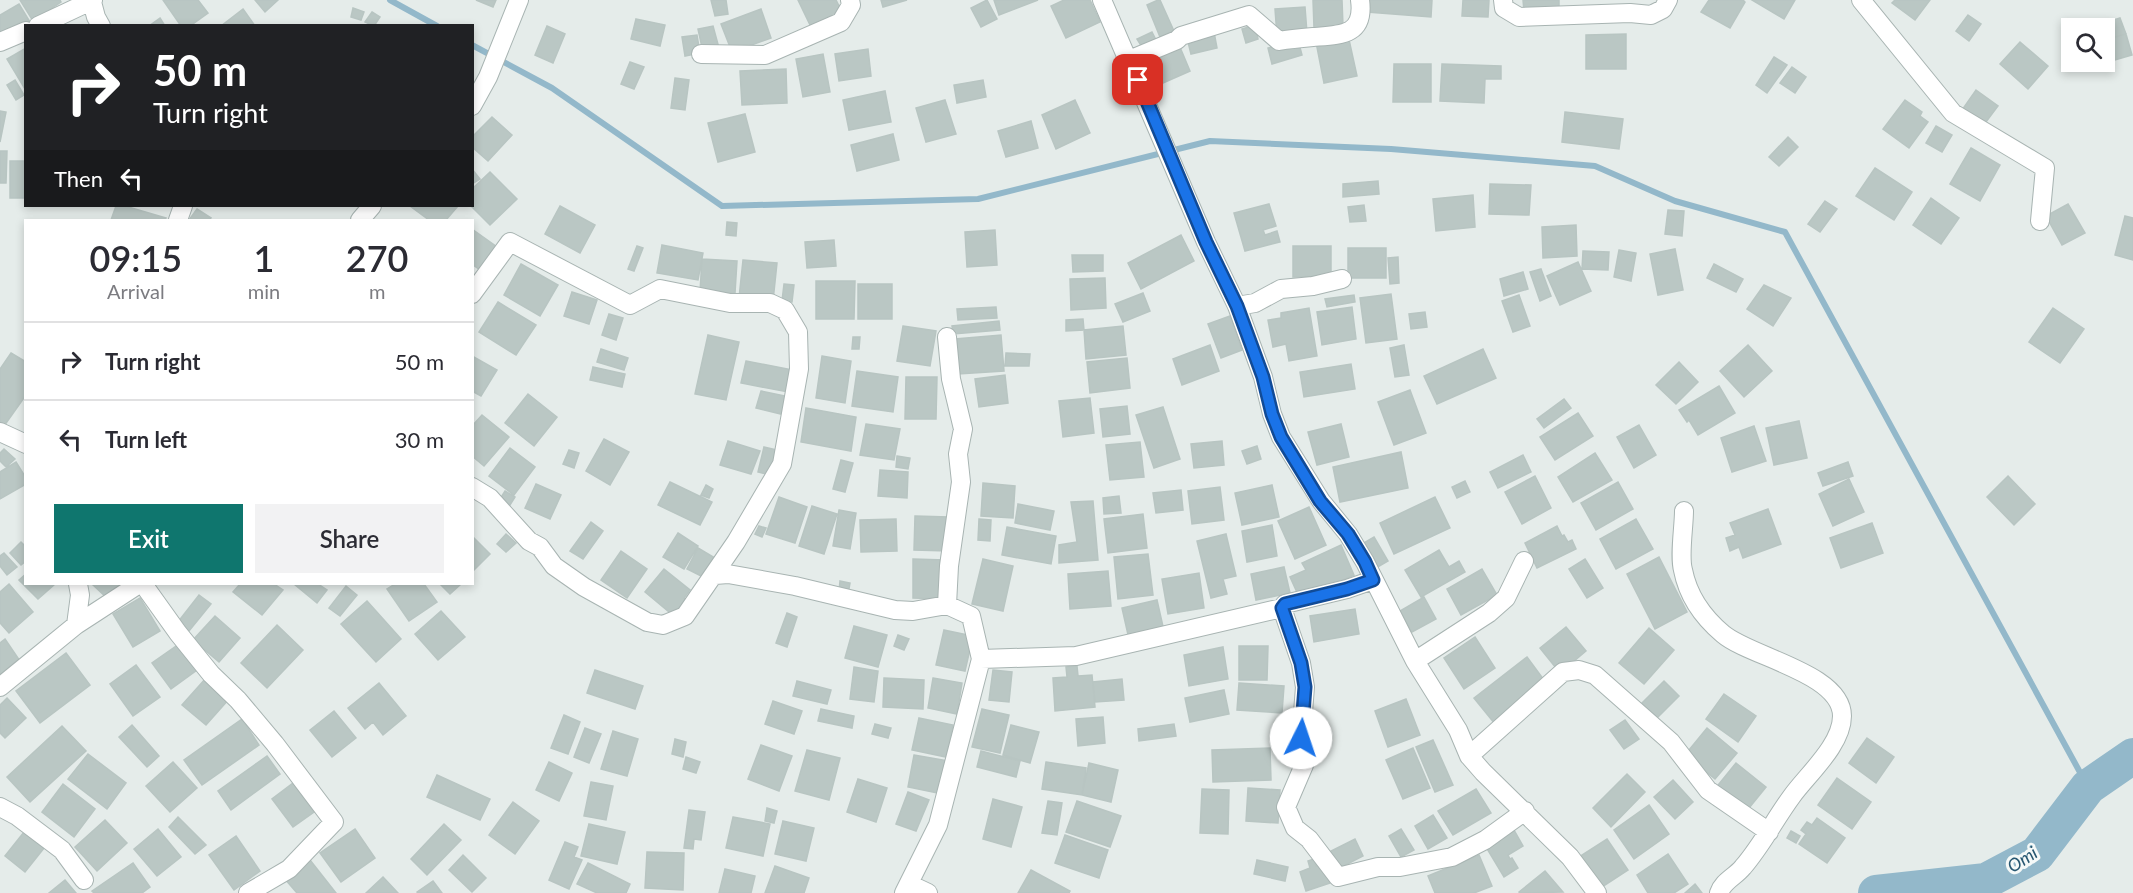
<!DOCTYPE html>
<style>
:root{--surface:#fff;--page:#f2f2f3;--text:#2b2b33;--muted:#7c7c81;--line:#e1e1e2;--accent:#0f766e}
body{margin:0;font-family:Lato,sans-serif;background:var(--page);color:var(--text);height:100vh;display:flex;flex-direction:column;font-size:22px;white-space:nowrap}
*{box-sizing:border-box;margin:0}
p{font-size:20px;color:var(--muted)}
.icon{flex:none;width:33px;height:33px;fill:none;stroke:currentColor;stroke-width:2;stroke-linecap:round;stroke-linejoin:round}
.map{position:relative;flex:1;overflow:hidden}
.drawer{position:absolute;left:24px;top:219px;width:450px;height:366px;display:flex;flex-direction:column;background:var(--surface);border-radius:0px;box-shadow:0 3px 9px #0003}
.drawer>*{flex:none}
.banner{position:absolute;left:24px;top:24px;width:450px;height:183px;border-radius:0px;box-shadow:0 3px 9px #0003;background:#202124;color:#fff;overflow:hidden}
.fabs{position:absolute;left:2061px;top:18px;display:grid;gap:12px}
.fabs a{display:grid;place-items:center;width:54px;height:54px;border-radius:0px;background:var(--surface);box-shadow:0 3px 9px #0003;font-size:30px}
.pin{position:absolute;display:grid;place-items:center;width:51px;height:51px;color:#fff;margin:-26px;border-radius:12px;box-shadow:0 3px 9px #0006}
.me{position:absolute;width:66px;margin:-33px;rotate:4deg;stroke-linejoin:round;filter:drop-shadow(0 0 4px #0008)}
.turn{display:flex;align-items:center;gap:21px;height:126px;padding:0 30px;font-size:27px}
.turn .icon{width:78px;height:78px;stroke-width:2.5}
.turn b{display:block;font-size:42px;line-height:51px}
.then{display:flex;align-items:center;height:57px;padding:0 30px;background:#0003;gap:12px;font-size:22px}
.eta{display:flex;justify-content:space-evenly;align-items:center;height:102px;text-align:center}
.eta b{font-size:36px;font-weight:600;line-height:42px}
.cta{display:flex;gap:12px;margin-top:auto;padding:12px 30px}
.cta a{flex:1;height:69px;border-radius:0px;background:var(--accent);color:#fff;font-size:24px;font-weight:600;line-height:69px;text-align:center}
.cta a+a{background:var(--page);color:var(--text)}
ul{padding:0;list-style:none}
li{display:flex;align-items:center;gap:18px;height:78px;padding:0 30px;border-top:2px solid var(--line)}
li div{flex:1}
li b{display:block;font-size:22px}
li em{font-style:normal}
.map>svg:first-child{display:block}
</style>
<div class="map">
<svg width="2133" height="893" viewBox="0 0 2133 893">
<rect width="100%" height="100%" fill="#e5ecea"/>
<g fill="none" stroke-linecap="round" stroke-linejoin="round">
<!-- stream -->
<path stroke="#93b8ca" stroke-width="6" d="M390,0L437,26
M472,45L552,88L722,206L978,199L1210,141L1391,149L1595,166L1675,201L1785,232L2088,787"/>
<!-- river -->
<path stroke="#93b8ca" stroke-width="36" d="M1876,893L1986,881L2037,854L2088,787L2133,756"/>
</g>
<!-- building -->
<path fill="#bac7c4" stroke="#b8c5c2" stroke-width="1.5" d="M20,0H60L61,2L33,21Z
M163,0H198L208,13L190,26H181Z
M255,0H278L265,12Z
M476,0H496L493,7Z
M711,0H726L728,14L715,16Z
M798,0H836L842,12L811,27Z
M881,0H907L883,7Z
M987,0L997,19L981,27L971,8Z
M994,0H1038L999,15Z
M1064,0H1090L1100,22L1066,38L1051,6Z
M1158,0H1160L1174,31L1160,37L1147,5Z
M1313,0H1342L1343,26L1314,28Z
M1368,0H1432L1431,17L1367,12Z
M1463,0H1489L1488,17L1462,16Z
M1523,0H1559V7L1524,11Z
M1709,0H1743L1745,2L1730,28L1701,12Z
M1752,0H1795L1784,19Z
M1895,0H1930L1915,20L1892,3Z
M19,4L30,22L0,40V15Z
M1305,7L1307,33L1277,36L1275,9Z
M353,8L364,12L361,20L351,17Z
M243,9L255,26H221Z
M761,9L771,38L732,52L721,24Z
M372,12L380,17L374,26L365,22Z
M1968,15L1981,24L1969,41L1956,31Z
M160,18L165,26H149Z
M2120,18L2126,34L2104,40V28H2091V27Z
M636,19L665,25L660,46L631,39Z
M1255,25L1258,39L1246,43L1242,29Z
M547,26L565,34L553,63L535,55Z
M713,26L719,48L703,52L698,29Z
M1152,32L1156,40L1142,47L1137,39Z
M1214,32L1217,48L1191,54L1187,38Z
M1626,34V69H1586V35Z
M2126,34L2132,55L2101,64V62H2104V40Z
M697,35L700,53L685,56L682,37Z
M1348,35L1357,76L1324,83L1316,42Z
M1177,40L1190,71L1154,87L1141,56Z
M1298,40L1302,55L1272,64L1268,48Z
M2020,42L2048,66L2028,89L2000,64Z
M26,48V88L25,89L7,59Z
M868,49L871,76L839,81L835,54Z
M823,54L830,92L803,97L796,59Z
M1774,57L1787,65L1767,93L1756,85Z
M630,62L644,67L634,89L621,84Z
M1394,64H1431V102H1393Z
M1442,64L1501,66V79H1485L1484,103L1440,101Z
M1792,67L1806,77L1795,93L1780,83Z
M786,69L787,103L742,105L740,71Z
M675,78L689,80L685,110L671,108Z
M15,80L24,95L16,100L7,85Z
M983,80L986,97L957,103L954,85Z
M1976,90L1998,106L1983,126L1962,110Z
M885,91L891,122L849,130L843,100Z
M945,100L956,134L926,142L916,108Z
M1075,100L1090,133L1056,149L1042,115Z
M1905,100L1922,112L1920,116L1928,122L1909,148L1883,129Z
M0,111L6,112L0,142Z
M1565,112L1623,119L1619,149L1562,142Z
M745,114L755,152L718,162L708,123Z
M492,117L512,135L488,161L472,147V137Z
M1031,121L1038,148L1006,157L998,131Z
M1936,126L1952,135L1942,152L1926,143Z
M893,134L899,160L857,171L851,145Z
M1788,137L1798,147L1779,166L1769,157Z
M1971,148L2000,165L1980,201L1950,184Z
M0,151H7L6,183H0Z
M10,161H26V198H10Z
M1875,168L1912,192L1894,220L1856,196Z
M472,169L480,179L472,184Z
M490,172L517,199L490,225L471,206L472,189Z
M1378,181L1379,194L1343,197V184Z
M1490,184L1531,185L1529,215L1489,214Z
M1473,195L1475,227L1436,231L1433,199Z
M1931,198L1959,218L1941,244L1913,225Z
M1825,201L1837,209L1820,232L1808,224Z
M1269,204L1276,226L1263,230L1265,235L1277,231L1280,242L1245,251L1234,213Z
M2068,204L2085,233L2062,245L2046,216Z
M1364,205L1366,221L1350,222L1348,207Z
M116,206H125L166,218L165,220H111Z
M410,206H458L446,220H429Z
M560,206L595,225L580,253L545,234Z
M197,209L211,218L209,220H189Z
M1668,210L1684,211L1682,236L1665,234Z
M2125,216L2133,218V260L2115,255Z
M727,222L737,223L736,236L726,235Z
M1576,225L1577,256L1543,258L1542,227Z
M472,229L497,247L480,270L472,264Z
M995,230L997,265L967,267L965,232Z
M1181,235L1194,261L1141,289L1128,263Z
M834,240L836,266L807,268L805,242Z
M662,245L703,253L698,280L657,273Z
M637,246L643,248L634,271L628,269Z
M1293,246H1331V276L1293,277Z
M1348,248H1386V278H1348Z
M1675,249L1683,290L1658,295L1650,254Z
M1619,250L1636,253L1631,281L1614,277Z
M1583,251L1609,252L1608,270L1582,269Z
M1072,255H1103V271L1073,272Z
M1398,257L1399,283L1390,284L1388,258Z
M702,259L737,261L735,293L700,292Z
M743,260L777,263L773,301L739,298Z
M1578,262L1591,291L1560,305L1547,276Z
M521,264L558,285L540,316L504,295Z
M1714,264L1743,279L1736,292L1707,278Z
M1541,269L1551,296L1540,301L1530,272Z
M1523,272L1528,289L1504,296L1500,279Z
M1105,278L1106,308L1071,310L1070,279Z
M816,281H855L854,319H816Z
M784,284L794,285L792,302L782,301Z
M858,284H892V319H858Z
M1764,285L1791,298L1773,326L1747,309Z
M572,292L597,300L589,324L564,316Z
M1143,293L1150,311L1123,322L1115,304Z
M1391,294L1397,339L1366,343L1360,298Z
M1354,295L1355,302L1327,307L1325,299Z
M1519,295L1530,326L1513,332L1502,301Z
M498,302L536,325L516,355L479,332Z
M996,307L997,318L958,320L957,309Z
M1352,307L1356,339L1322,345L1317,312Z
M1309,308L1317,356L1289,361L1286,344L1273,347L1268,320L1281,318V313Z
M2053,308L2084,329L2060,363L2029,342Z
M1425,312L1427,327L1411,329L1409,314Z
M609,314L623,318L616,340L602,335Z
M1230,316L1242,350L1221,358L1208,324Z
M1083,319L1084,330L1066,331V320Z
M999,321L1000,330L953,334L952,326Z
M903,326L936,331L930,366L897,361Z
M1123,326L1126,355L1086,359L1084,330Z
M708,335L739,342L726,400L695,394Z
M1001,335L1004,371L958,374L955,339Z
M853,337H860L859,349H852Z
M1210,345L1219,371L1182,385L1173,359Z
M1404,345L1409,375L1395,377L1390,348Z
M1748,345L1772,371L1744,397L1720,371Z
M601,349L628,358L624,370L597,362Z
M1483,349L1496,378L1437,404L1424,376Z
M11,353L26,362V395L4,426L0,424V369Z
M1006,353L1030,354L1029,366H1005Z
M472,356L497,370L481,396L472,391Z
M822,356L851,361L845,403L816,398Z
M1127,358L1130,388L1090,393L1087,362Z
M746,361L793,370L788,392L741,383Z
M1679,362L1698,382L1676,404L1656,385Z
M1351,364L1355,389L1304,397L1300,372Z
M593,367L625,374L622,387L590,380Z
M857,371L898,377L893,412L852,406Z
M1005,375L1008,403L979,407L975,379Z
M906,377H937L936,419H905Z
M1719,386L1735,413L1698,435L1689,420L1687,422L1679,410Z
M1410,390L1426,433L1394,445L1378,402Z
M761,391L790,397L785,415L756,408Z
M528,394L557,417L534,446L505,423Z
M1090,398L1094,433L1063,437L1059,401Z
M1564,399L1571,408L1544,428L1537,419Z
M1127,406L1130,434L1103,437L1100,409Z
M1163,407L1180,459L1154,468L1136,415Z
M806,408L856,417L851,451L801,442Z
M1578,413L1593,436L1555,460L1540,437Z
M482,415L509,437L484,466L472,456V426Z
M1799,421L1807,458L1774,465L1766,428Z
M866,424L900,429L894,460L860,455Z
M1341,424L1349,457L1317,465L1308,432Z
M1639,425L1656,455L1634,468L1617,437Z
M1754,426L1766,461L1732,472L1721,438Z
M604,439L629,452L610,485L586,471Z
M728,441L760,451L751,474L720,465Z
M1222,441L1224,465L1194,468L1191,444Z
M1140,442L1144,477L1110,480L1106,445Z
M1257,446L1261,459L1247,464L1242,451Z
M764,447L777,450L771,475L758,472Z
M510,448L535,467L514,495L489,476Z
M4,449L15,459L6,467L0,461V453Z
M569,450L579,453L574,468L563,464Z
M1401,452L1408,488L1340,502L1333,467Z
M1595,453L1612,480L1573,502L1558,477Z
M1523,455L1531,472L1498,488L1490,472Z
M897,456L910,458L908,469L896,467Z
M841,460L853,463L845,492L833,489Z
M16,462L26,478V484L0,499V472Z
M1848,462L1853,476L1823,486L1818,473Z
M880,470L908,472L907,498L878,496Z
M1535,476L1551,508L1522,524L1505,492Z
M2008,476L2035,504L2014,525L1987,497Z
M1849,479L1864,512L1833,526L1819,494Z
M1465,481L1470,492L1457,498L1452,487Z
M670,482L712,502L700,525L658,505Z
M1618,482L1633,509L1596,530L1581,503Z
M983,483L1015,486L1013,518L981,516Z
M536,484L561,495L550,519L525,508Z
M706,485L713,489L709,498L701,495Z
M1272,485L1279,517L1242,525L1235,493Z
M1220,487L1224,520L1192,524L1188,491Z
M1181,490L1183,510L1156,513L1153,493Z
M505,491L515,497L510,505L500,499Z
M1119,496L1121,513L1104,514L1103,498Z
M779,497L807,507L795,543L766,534Z
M1435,497L1450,528L1394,554L1380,523Z
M1093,501L1098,560L1059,563V545L1077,542L1071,502Z
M1018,504L1054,511L1050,530L1015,523Z
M812,506L837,514L824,554L799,546Z
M1309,507L1326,545L1295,559L1278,521Z
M1768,509L1781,544L1743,558L1739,547L1730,551L1726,538L1735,535L1730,523Z
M839,510L856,513L850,549L833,546Z
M1143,514L1147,548L1108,553L1104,519Z
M915,516L949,517L948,551L914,550Z
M896,519L897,551L861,552L860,520Z
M979,519L991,520L990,541L978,540Z
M1636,519L1653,549L1616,569L1600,539Z
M591,522L603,531L583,559L570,551Z
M1872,523L1883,553L1841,568L1830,538Z
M1272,525L1277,556L1247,562L1242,531Z
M759,526L766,528L762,537L755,534Z
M1557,526L1562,536L1564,535L1568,542L1572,540L1576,549L1537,568L1525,543Z
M1007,527L1056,536L1051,564L1002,555Z
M678,533L698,546L684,569L663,557Z
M506,534L516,543L506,552L497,544Z
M1226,534L1236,576L1223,579L1227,594L1211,598L1197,541Z
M472,536L490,554L472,572Z
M1374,537L1388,561L1376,568L1362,544Z
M21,542L26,547V561L21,565L10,553Z
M1341,545L1354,575L1300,599L1290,577L1306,570L1302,563Z
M698,548L715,558L705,578L687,569Z
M1439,550L1449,567L1459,561L1465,572L1421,597L1405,570Z
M621,551L647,569L627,598L601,580Z
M4,553L17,567L7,575L0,566V556Z
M1148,554L1153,595L1118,599L1114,557Z
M1659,557L1687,612L1655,629L1627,574Z
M913,559L945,560L944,599L913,598Z
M983,559L1013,566L1003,611L972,604Z
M1585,559L1603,588L1587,598L1569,569Z
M1284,567L1290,593L1256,600L1251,574Z
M664,569L690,590L684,598L688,601L675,617L645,592Z
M1482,569L1497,595L1461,615L1447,589Z
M1108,571L1111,606L1070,609L1068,574Z
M1199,573L1204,608L1168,614L1162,579Z
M26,574V584H55L38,599L19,580Z
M840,581L850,583L848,594L839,592Z
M9,584L33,612L9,633L0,623V592Z
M92,584H123L108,599Z
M240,584H274L283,590L262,615L233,592Z
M294,584H318L327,590L317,603Z
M395,584H424L437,602L409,621L387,589Z
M440,584H461L450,594Z
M346,586L357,595L340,616L329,608Z
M199,595L211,604L189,631L178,622Z
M1424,597L1436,619L1412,632L1400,611Z
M140,598L160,631L133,647L113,614Z
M1157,600L1164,631L1129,639L1122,608Z
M367,601L401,639L376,662L341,624Z
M1355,609L1359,634L1314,642L1310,616Z
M441,611L465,637L438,660L415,634Z
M787,613L797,617L787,647L776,643Z
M215,616L240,638L219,662L193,640Z
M277,625L303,650L267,688L241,663Z
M854,626L887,635L878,667L845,658Z
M1566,627L1586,651L1560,673L1540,648Z
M1649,628L1674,650L1644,684L1619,663Z
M944,630L973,636L965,671L936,665Z
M898,635L909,639L904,650L894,646Z
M1475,637L1495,668L1464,689L1444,658Z
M5,639L20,661L0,675V643Z
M179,644L197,670L171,689L152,663Z
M1239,646H1268L1267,680H1239Z
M1223,647L1228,679L1189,686L1184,655Z
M66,653L90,685L40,723L16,691Z
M1527,657L1547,684L1495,724L1474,698Z
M136,665L160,697L133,716L110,684Z
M1077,666L1078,676L1092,675L1095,707L1055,711L1053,678L1067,677L1066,667Z
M854,667L878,671L874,702L850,699Z
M595,670L643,686L635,709L587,693Z
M993,670L1012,672L1009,702L989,700Z
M206,678L229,699L206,725L182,705Z
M884,678L924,680L923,709L883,707Z
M933,678L962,683L957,714L928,708Z
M1122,679L1124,700L1095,702L1093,682Z
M797,681L831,690L827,704L793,696Z
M1664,681L1679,696L1652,723L1637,708Z
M379,683L406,716L383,735L373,722L365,729L348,708Z
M1239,683L1284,686L1282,713L1237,710Z
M1224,690L1229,714L1190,722L1185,698Z
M1724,694L1756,716L1738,742L1706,719Z
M7,698L26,718L5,738L0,733V705Z
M1406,699L1420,735L1388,747L1375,711Z
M773,701L802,711L794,734L765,724Z
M821,709L854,716L852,728L818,721Z
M982,709L1009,715L1000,753L972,747Z
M334,711L356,738L332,757L310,730Z
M564,715L580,722L568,754L551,748Z
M1103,717L1105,743L1078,746L1076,719Z
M919,718L953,725L946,757L912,750Z
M242,719L259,745L202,785L184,760Z
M1625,720L1639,739L1624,749L1610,730Z
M875,724L891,728L888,738L872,734Z
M1174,724L1176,736L1139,741L1138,729Z
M132,725L159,756L147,767L119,737Z
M1011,725L1039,732L1030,763L1003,755Z
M62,726L86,751L30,802L7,777Z
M585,728L601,734L589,763L574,757Z
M1707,728L1737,753L1715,779L1685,755Z
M613,731L638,739L627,776L601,769Z
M1867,738L1894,757L1876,783L1849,763Z
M675,739L686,742L683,757L672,754Z
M1433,740L1453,785L1435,792L1416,747Z
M761,745L792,756L779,791L748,779Z
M1270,748L1271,780L1213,782L1212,750Z
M1413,748L1430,788L1403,799L1386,760Z
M807,750L840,758L829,800L795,791Z
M981,751L1020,761L1016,777L977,767Z
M88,754L126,783L107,809L68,779Z
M914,755L949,761L943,794L908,787Z
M267,756L280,774L231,810L218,791Z
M686,757L700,762L696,773L683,769Z
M173,762L197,788L170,812L146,786Z
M549,762L572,773L559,801L536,790Z
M1046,762L1086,768L1082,795L1042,789Z
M1089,763L1118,770L1111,802L1082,795Z
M1736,763L1766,787L1745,813L1715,789Z
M1627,774L1645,792L1611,827L1593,808Z
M437,775L490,799L480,820L427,797Z
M1837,778L1871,802L1852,829L1818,805Z
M858,779L887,788L876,822L847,812Z
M1673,780L1693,802L1675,819L1654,797Z
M591,782L613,786L606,820L584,816Z
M293,783L314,812L293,827L272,799Z
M63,784L95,809L74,837L42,812Z
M1248,788L1280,790L1278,823L1246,821Z
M1202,789L1229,790L1228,834L1200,833Z
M1476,789L1491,813L1453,835L1438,811Z
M908,792L929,800L916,831L896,824Z
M993,799L1022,807L1011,847L983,839Z
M1048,801L1062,803L1057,835L1042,833Z
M1077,801L1121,816L1110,847L1066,832Z
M513,802L539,821L515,854L489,835Z
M1649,805L1669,834L1634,859L1614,830Z
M767,808L777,811L774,823L765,821Z
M689,810L705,812L701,840L694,839L693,849L684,848Z
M1433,815L1447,838L1428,849L1415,826Z
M178,817L206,845L195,854L169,827Z
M733,817L770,824L763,856L726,848Z
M1817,818L1845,838L1827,863L1799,844L1806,834L1801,830L1807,822L1812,825Z
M105,820L127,843L97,871L75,847Z
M783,821L814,828L806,861L775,854Z
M444,824L461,840L427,875L411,859Z
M589,824L625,832L617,864L581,856Z
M28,827L48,843L25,872L5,856Z
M158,829L181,857L157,876L134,849Z
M355,829L375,858L341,882L320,853Z
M1401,829L1414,850L1401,857L1389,836Z
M1514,830L1523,846L1508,855L1510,859L1512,858L1518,868L1504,877L1486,847Z
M1791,831L1800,836L1796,843L1787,838Z
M1065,835L1108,850L1099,878L1055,863Z
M236,836L260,871L234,890L209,855Z
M1355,839L1363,856L1336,870L1327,853Z
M1607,839L1628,870L1599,889L1579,857Z
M565,842L578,847L574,857L582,860L569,889L549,880Z
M647,852L684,853L683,890L645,888Z
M1668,854L1688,884L1674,893H1648L1637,875Z
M463,855L486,878L472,892L449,870Z
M1479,855L1492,886L1474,893H1435L1428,876Z
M1314,859L1316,866L1324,864L1330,883L1306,891L1300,872L1310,868L1308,861Z
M310,860L336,893H297L285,879Z
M1257,860L1288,867L1285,881L1254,874Z
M133,863L150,887L142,893H94L92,891Z
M588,863L630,884L626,893H597L577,884Z
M775,866L809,878L804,893H765Z
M725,869L755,876L751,893H719Z
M1031,870L1070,891L1069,893H1018Z
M1545,871L1563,892L1520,893L1519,892Z
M383,877L398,893H366Z
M65,880L76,893H49Z
M433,881L442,893H418L417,892Z
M1695,884L1702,893H1685Z"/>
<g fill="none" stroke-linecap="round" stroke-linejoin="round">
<defs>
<path id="minor" d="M1102,0L1206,242L1237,306L1263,377L1272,414L1281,437L1321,501L1348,534L1365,562L1415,661L1458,730L1469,756L1483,772L1570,857L1597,893
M1503,0L1504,8L1519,17L1630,13L1651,15L1663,9L1668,0
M1861,0L1953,113L2045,168L2040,221
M92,2L96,17L101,26
M38,26L93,0
M0,42L26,31
M701,54L765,55L841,22L851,5L850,0
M1129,60L1177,40L1181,36L1249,15L1279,41C1290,39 1301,38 1313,37C1340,35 1365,36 1360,0
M472,106L488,77L519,0
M178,220L183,206
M360,220L372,206
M472,294L510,242L630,305L660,289L730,303H770L785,310L798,332L799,369L782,464L736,542L685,616L663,625L647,622L584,587L554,566L540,547L529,541L490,498L472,487
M1237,306L1255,303L1281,289L1313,286L1342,279
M947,337L951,379L963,429L958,454L961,482L949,566L947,605
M0,432L26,444
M1684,511C1684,527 1679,556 1683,570C1688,596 1704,618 1723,634C1750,657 1842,673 1842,716C1842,745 1807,775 1792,796C1775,819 1762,845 1743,867C1735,877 1723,881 1719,893
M715,575L728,574L795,586L895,610L913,611L947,605L971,616L981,659L938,825L904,893
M143,584L178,633L211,674L238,700L275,744L334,822L289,869L248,893
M1282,608L1301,663L1305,687L1301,738L1304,765L1286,807L1295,828L1309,839L1338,877L1378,867H1400L1452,857L1485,840L1525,811
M76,625L80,595L78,584
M981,659L1076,656L1282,608L1285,604L1347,589L1373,580
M1415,661L1489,613L1506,598L1524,561
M0,687L76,625L139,584
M1469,756L1563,672L1579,670L1595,675L1671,742L1708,790L1769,832
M0,807L17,816L62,850L84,880
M909,884L928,893"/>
</defs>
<!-- minor casing -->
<use href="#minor" stroke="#a8b4b2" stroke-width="20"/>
<!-- minor -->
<use href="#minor" stroke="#fff" stroke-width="18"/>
</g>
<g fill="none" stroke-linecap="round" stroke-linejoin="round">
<defs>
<path id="route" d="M1138,80L1206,242L1237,306L1263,377L1272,414L1281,437L1320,501L1348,534L1365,562L1373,580L1347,589L1285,604L1282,608L1301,663L1305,687L1301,738"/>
</defs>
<!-- route casing -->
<use href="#route" stroke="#114b97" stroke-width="15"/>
<!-- route -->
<use href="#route" stroke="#1a73e8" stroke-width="10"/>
</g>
<g text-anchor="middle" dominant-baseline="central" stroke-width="6" stroke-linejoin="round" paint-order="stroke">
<!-- water labels -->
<g font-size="18" font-style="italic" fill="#275771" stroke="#f5f9f8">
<text transform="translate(2022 859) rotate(-33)">Omi</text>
</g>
</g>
</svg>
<div class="fabs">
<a><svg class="icon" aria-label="search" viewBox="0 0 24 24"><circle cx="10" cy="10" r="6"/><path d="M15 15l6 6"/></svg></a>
</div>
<div class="pin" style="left:1138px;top:80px;background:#d93025"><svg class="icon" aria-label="arrive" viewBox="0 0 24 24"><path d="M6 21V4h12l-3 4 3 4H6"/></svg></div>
<svg class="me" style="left:1301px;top:738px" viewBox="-20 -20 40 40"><circle r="19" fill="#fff"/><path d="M0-13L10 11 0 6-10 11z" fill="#1a73e8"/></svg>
<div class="banner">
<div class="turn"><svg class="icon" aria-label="right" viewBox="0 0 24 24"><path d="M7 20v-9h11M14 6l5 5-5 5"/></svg><div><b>50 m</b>Turn right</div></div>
<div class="then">Then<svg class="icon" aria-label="left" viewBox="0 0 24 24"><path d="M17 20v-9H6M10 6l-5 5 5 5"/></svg></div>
</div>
<section class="drawer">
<div class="eta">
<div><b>09:15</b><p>Arrival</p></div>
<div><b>1</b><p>min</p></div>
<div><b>270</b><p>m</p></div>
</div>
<ul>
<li><svg class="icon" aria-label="right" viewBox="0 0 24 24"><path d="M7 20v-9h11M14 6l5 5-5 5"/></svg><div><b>Turn right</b></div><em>50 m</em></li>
<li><svg class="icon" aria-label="left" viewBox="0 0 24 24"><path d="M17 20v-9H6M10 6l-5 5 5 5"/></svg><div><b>Turn left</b></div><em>30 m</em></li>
</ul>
<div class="cta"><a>Exit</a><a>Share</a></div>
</section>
</div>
